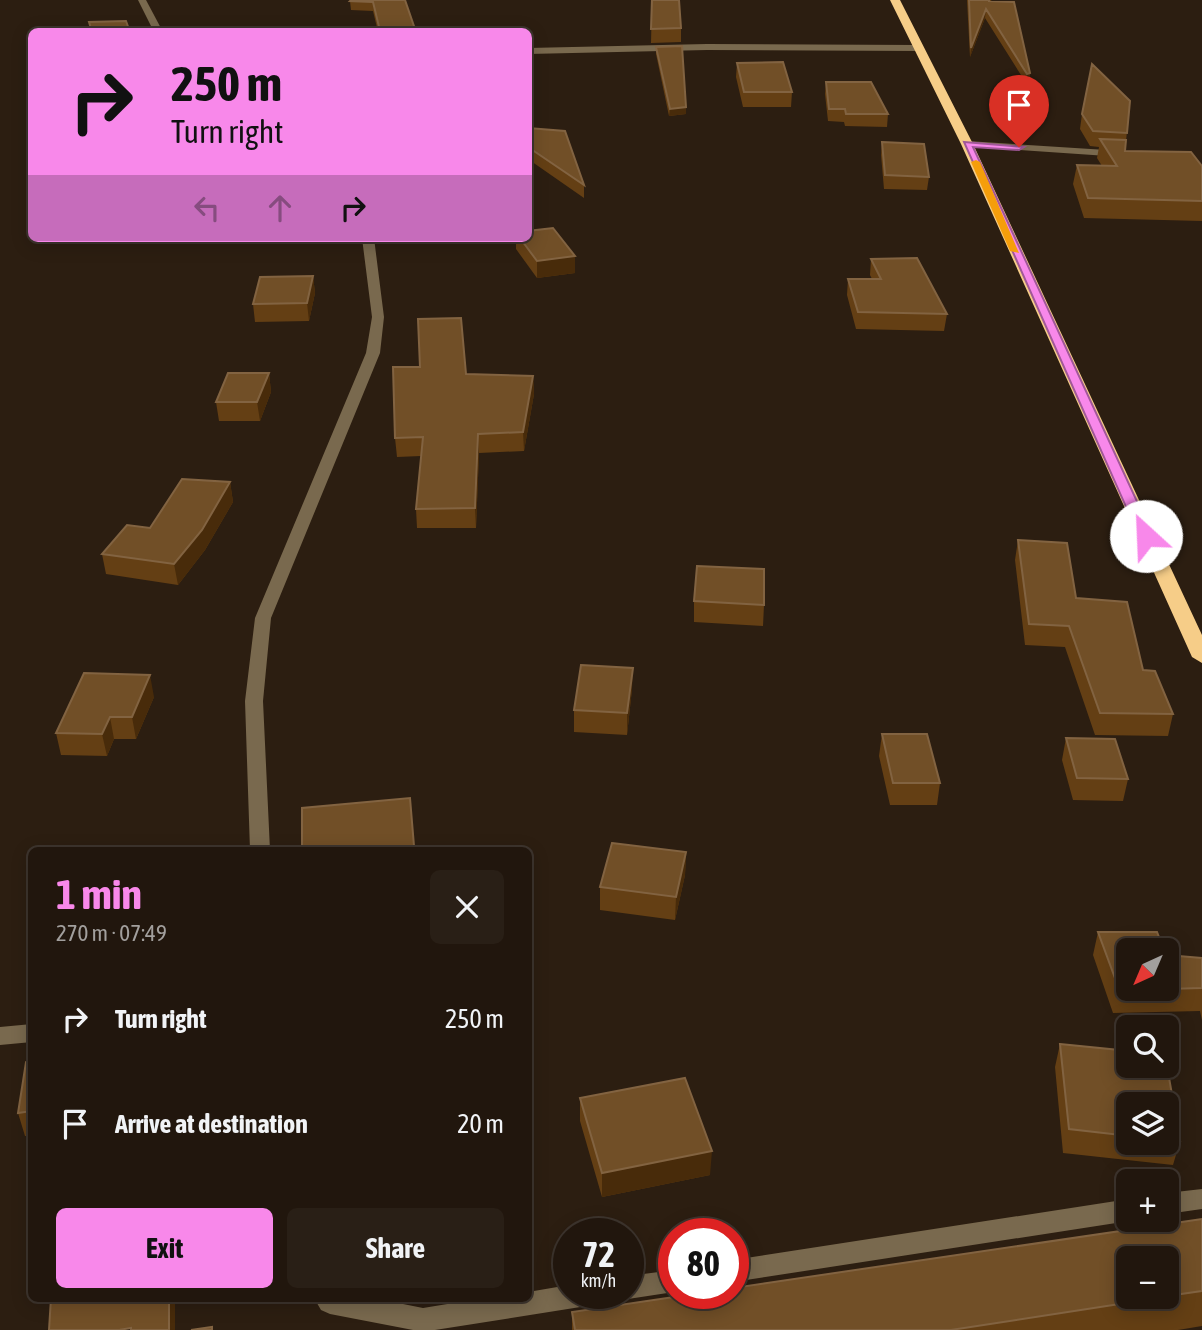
<!DOCTYPE html>
<meta charset="utf-8">
<style>
:root{--surface:#21160d;--page:#291f16;--text:#f1f3f6;--muted:#a29f9d;--line:#3e352e;--accent:#f888ea}
body{margin:0;font-family:"Asap Condensed",sans-serif;background:var(--page);color:var(--text);height:100vh;display:flex;flex-direction:column;font-size:26px;white-space:nowrap}
*{box-sizing:border-box;margin:0}
p{font-size:23px;color:var(--muted)}
.icon{flex:none;width:38px;height:38px;fill:none;stroke:currentColor;stroke-width:2;stroke-linecap:round;stroke-linejoin:round}
.map{position:relative;flex:1;overflow:hidden}
.drawer{position:absolute;left:28px;top:847px;width:504px;height:455px;display:flex;flex-direction:column;background:var(--surface);border-radius:10px;box-shadow:0 4px 18px #0003,0 0 0 2px var(--line)}
.drawer>*{flex:none}
.banner{position:absolute;left:28px;top:28px;width:504px;height:214px;border-radius:10px;box-shadow:0 4px 18px #0003,0 0 0 2px var(--line);background:#f888ea;color:#111;overflow:hidden}
.needle{width:46px;rotate:224deg}
.fabs{position:absolute;left:1116px;top:938px;display:grid;gap:14px}
.fabs a{display:grid;place-items:center;width:63px;height:63px;border-radius:10px;background:var(--surface);box-shadow:0 4px 18px #0003,0 0 0 2px var(--line);font-size:35px}
.speed{position:absolute;left:553px;top:1218px;display:flex;gap:14px;font-size:35px;font-weight:700;text-align:center}
.speed>*{display:grid;place-content:center;width:91px;height:91px;border-radius:50%;background:var(--surface);box-shadow:0 4px 18px #0003,0 0 0 2px var(--line);line-height:1}
.speed small{font-size:18px;font-weight:400}
.speed .limit{border:10px solid #d22;background:#fff;color:#111}
.pin{position:absolute;display:grid;place-items:center;width:60px;height:60px;color:#fff;margin:-72px -30px;border-radius:50% 50% 50% 0;rotate:-45deg;box-shadow:0 0 7px #0007}
.pin .icon{rotate:45deg}
.me{position:absolute;width:77px;margin:-38px;rotate:335deg;stroke-linejoin:round;filter:drop-shadow(0 0 5px #0008)}
.turn{display:flex;align-items:center;gap:24px;height:147px;padding:0 28px;font-size:32px}
.turn .icon{width:91px;height:91px;stroke-width:2.5}
.turn b{display:block;font-size:49px;line-height:60px}
.lanes{display:flex;align-items:center;height:66px;padding:0 28px;background:#0003;justify-content:center;gap:35px;direction:ltr}
.lanes .off{opacity:.35}
.round{display:grid;place-items:center;flex:none;width:74px;height:74px;border-radius:10px;background:var(--page)}
.headline{display:flex;align-items:center;justify-content:space-between;height:119px;padding:0 28px}
h1{font-size:42px;font-weight:700;line-height:52px;color:var(--accent)}
.action{display:flex;gap:14px;margin-top:auto;padding:14px 28px}
.action a{flex:1;height:80px;border-radius:10px;background:var(--accent);color:#111;font-size:28px;font-weight:700;line-height:80px;text-align:center}
.action a+a{background:var(--page);color:var(--text)}
ul{padding:0;list-style:none}
li{display:flex;align-items:center;gap:21px;height:105px;padding:0 28px}
li div{flex:1}
li b{display:block;font-size:26px}
li em{font-style:normal}
.map>svg:first-child{display:block}
</style>
<div class="map">
<svg width="1202" height="1330" viewBox="0 0 1202 1330">
<rect width="100%" height="100%" fill="#2c1e11"/>
<g fill="none" stroke-linecap="round" stroke-linejoin="round">
<!-- minor -->
<path fill="#79694e" fill-rule="evenodd" d="M138,0H146L163,32H154Z
M707,44L919,45L923,48L919,51L707,50L528,54V48Z
M967,141L1122,151L1127,154L1122,157L963,146L962,144Z
M362,238H374L384,317L380,353L271,618L263,701L270,850H250L245,701L255,618L366,353L372,317Z
M32,1024V1042L0,1045V1027Z
M1202,1189V1209L1167,1214V1193Z
M1129,1199V1220H1131L1129,1221L733,1282V1260Z
M674,1270V1292L628,1299L617,1293H628V1276Z
M569,1285V1293H606L602,1301L593,1305L435,1330H413L330,1314L321,1310L314,1298H373L423,1308L484,1298H528V1292Z"/>
<!-- highway -->
<path fill="#f6cd88" fill-rule="evenodd" d="M890,0H900L973,144L1202,635V663L1192,657L961,144Z"/>
</g>
<!-- wall -->
<path fill="#643f14" fill-rule="evenodd" d="M405,0L416,32H378L373,11L351,10L350,1Z
M652,0L681,28V42L651,43Z
M962,0H991L1030,73L1029,82L1026,83L985,18L970,57L967,0Z
M656,47L686,107V114L669,116L656,54Z
M737,63L792,92L791,107H743L736,77Z
M826,82L888,114L887,127L845,126L844,122L828,121L825,94Z
M1130,101L1125,151L1202,166V221L1084,218L1073,184L1077,165L1102,166L1097,158L1099,147L1090,146L1080,129L1082,114Z
M528,128L584,185V198L528,159Z
M882,142L929,177L927,190L884,189L881,155Z
M516,238H528L575,273L537,278L516,249Z
M871,259L947,314L944,331L856,329L847,295L848,279H872L870,275Z
M313,276L315,293L309,321L255,322L253,304Z
M269,373L271,392L260,421H219L216,402Z
M466,374L533,376L534,394L524,451L479,453L476,528H417L416,509L421,456L397,457L395,438Z
M230,482L233,502L205,550L178,585L106,574L102,554L150,528Z
M1018,540L1076,598L1143,670L1173,714L1168,736L1095,735L1065,647L1025,645L1015,560Z
M694,601L764,605L763,626L694,622Z
M632,689L627,735L574,732V710Z
M154,697L136,739H114L107,756L61,755L56,733Z
M882,734L940,783L937,805H890L879,756Z
M1066,738L1128,779L1123,801L1073,800L1062,760Z
M410,798L414,850H302Z
M686,852L685,875L675,920L600,910V887Z
M1098,932L1129,989L1202,958V1020L1200,1011L1113,1013L1093,955Z
M1060,1044L1129,1051V1066H1167L1180,1141L1173,1165L1063,1153L1055,1067ZM1129,1104H1167V1143H1129Z
M32,1061V1136H25L18,1113Z
M580,1098L710,1175L602,1197L580,1121Z
M1202,1219V1326L1178,1330H572V1312Z"/>
<!-- shaded-wall -->
<path fill="#482b0a" d="M986,9L985,18L970,57L971,48Z
M1030,73L1029,82L1026,83L1027,74Z
M686,107V114L669,116L670,109Z
M575,256V273L537,278V261Z
M313,276L315,293L309,321L307,303Z
M269,373L271,392L260,421L257,402Z
M533,376L534,394L524,451L523,432Z
M478,434L479,453L476,528L475,508Z
M230,482L233,502L205,550L178,585L174,564Z
M633,668L632,689L627,735V713Z
M150,675L154,697L136,739L132,717Z
M110,717L114,739L107,756L102,734Z
M686,852L685,875L675,920L676,897Z
M712,1151L710,1175L602,1197V1173Z
M169,1298H175V1330H169Z"/>
<!-- building -->
<path fill="#714f27" stroke="#826341" stroke-width="2" d="M351,0H405L416,32H405V30L380,31L373,2L350,1Z
M652,0H679L681,28L651,29Z
M969,0H989V1L1014,2L1030,73L1027,74L986,9L971,48Z
M126,21L130,32H92L89,22Z
M682,46L686,107L670,109L656,47Z
M783,62L792,92H744L737,63Z
M1092,64L1130,101L1127,133L1093,131L1082,114Z
M826,82H871L888,114H846L845,109H829Z
M528,128L565,131L584,185L528,147Z
M1100,139L1126,140L1125,151L1191,152L1202,166V201L1088,198L1077,165L1117,166Z
M882,142L924,144L929,177L885,175Z
M553,228L575,256L537,261L520,238H528V231Z
M917,258L947,314L858,312L848,279H881L871,259Z
M313,276L307,303L253,304L260,277Z
M461,318L466,374L533,376L523,432L478,434L475,508L416,509L423,437L395,438L393,367H420L418,319Z
M228,373H269L257,402H216Z
M182,479L230,482L202,530L174,564L102,554L127,525L150,528Z
M1018,540L1067,543L1076,598L1127,602L1143,670L1155,671L1173,714L1100,713L1069,626L1029,624Z
M697,566L764,569V605L694,601Z
M581,665L633,668L627,713L574,710Z
M84,673L150,675L132,717H110L102,734L56,733Z
M882,734H927L940,783H893Z
M1066,738L1115,739L1128,779L1077,778Z
M410,798L414,846L367,850H302V808Z
M612,843L686,852L676,897L600,887Z
M1098,932H1157L1164,950H1129V989H1167H1119Z
M1167,955L1202,958V988L1167,989Z
M1060,1044L1129,1051V1066H1167L1180,1141L1167,1140V1104H1129V1136L1069,1129Z
M32,1061V1111L18,1113L26,1062Z
M685,1078L712,1151L602,1173L580,1098Z
M1202,1219V1291L1167,1296V1258H1129V1297H1165L951,1330H575L572,1312L701,1293H733V1288Z
M51,1298H169V1330H131V1328L119,1330H49Z
M212,1327V1330H191Z"/>
<!-- route -->
<path fill="#f888ea" stroke="#a15898" stroke-width="2" d="M964,142L1024,147L1019,150L973,147L1153,536L1151,539L1139,536Z"/>
<!-- slow -->
<path fill="#f59e0b" d="M976,160L980,162L1019,253L1010,251L971,162Z"/>
</svg>
<div class="fabs">
<a><svg class="needle" viewBox="-14 -14 28 28"><path d="M0-13l5 13h-10z" fill="#e53935"/><path d="M0 13l5-13h-10z" fill="#a29f9d"/></svg></a>
<a><svg class="icon" aria-label="search" viewBox="0 0 24 24"><circle cx="10" cy="10" r="6"/><path d="M15 15l6 6"/></svg></a>
<a><svg class="icon" aria-label="layers" viewBox="0 0 24 24"><path d="M12 4l9 5-9 5-9-5zM3 14l9 5 9-5"/></svg></a>
<a>+</a>
<a>−</a>
</div>
<div class="speed"><div>72<small>km/h</small></div><div class="limit">80</div></div>
<div class="pin" style="left:1019px;top:147px;background:#d93025"><svg class="icon" aria-label="arrive" viewBox="0 0 24 24"><path d="M6 21V4h12l-3 4 3 4H6"/></svg></div>
<svg class="me" style="left:1146px;top:536px" viewBox="-20 -20 40 40"><circle r="19" fill="#fff"/><path d="M0-13L10 11 0 6-10 11z" fill="#f888ea"/></svg>
<div class="banner">
<div class="turn"><svg class="icon" aria-label="right" viewBox="0 0 24 24"><path d="M7 20v-9h11M14 6l5 5-5 5"/></svg><div><b>250 m</b>Turn right</div></div>
<div class="lanes"><svg class="icon off" aria-label="left" viewBox="0 0 24 24"><path d="M17 20v-9H6M10 6l-5 5 5 5"/></svg><svg class="icon off" aria-label="ahead" viewBox="0 0 24 24"><path d="M12 20V5M6 11l6-6 6 6"/></svg><svg class="icon" aria-label="right" viewBox="0 0 24 24"><path d="M7 20v-9h11M14 6l5 5-5 5"/></svg></div>
</div>
<section class="drawer">
<div class="headline"><div><h1>1 min</h1><p>270 m · 07:49</p></div><a class="round"><svg class="icon" aria-label="close" viewBox="0 0 24 24"><path d="M6 6l12 12M18 6L6 18"/></svg></a></div>
<ul>
<li><svg class="icon" aria-label="right" viewBox="0 0 24 24"><path d="M7 20v-9h11M14 6l5 5-5 5"/></svg><div><b>Turn right</b></div><em>250 m</em></li>
<li><svg class="icon" aria-label="arrive" viewBox="0 0 24 24"><path d="M6 21V4h12l-3 4 3 4H6"/></svg><div><b>Arrive at destination</b></div><em>20 m</em></li>
</ul>
<div class="action"><a>Exit</a><a>Share</a></div>
</section>
</div>
